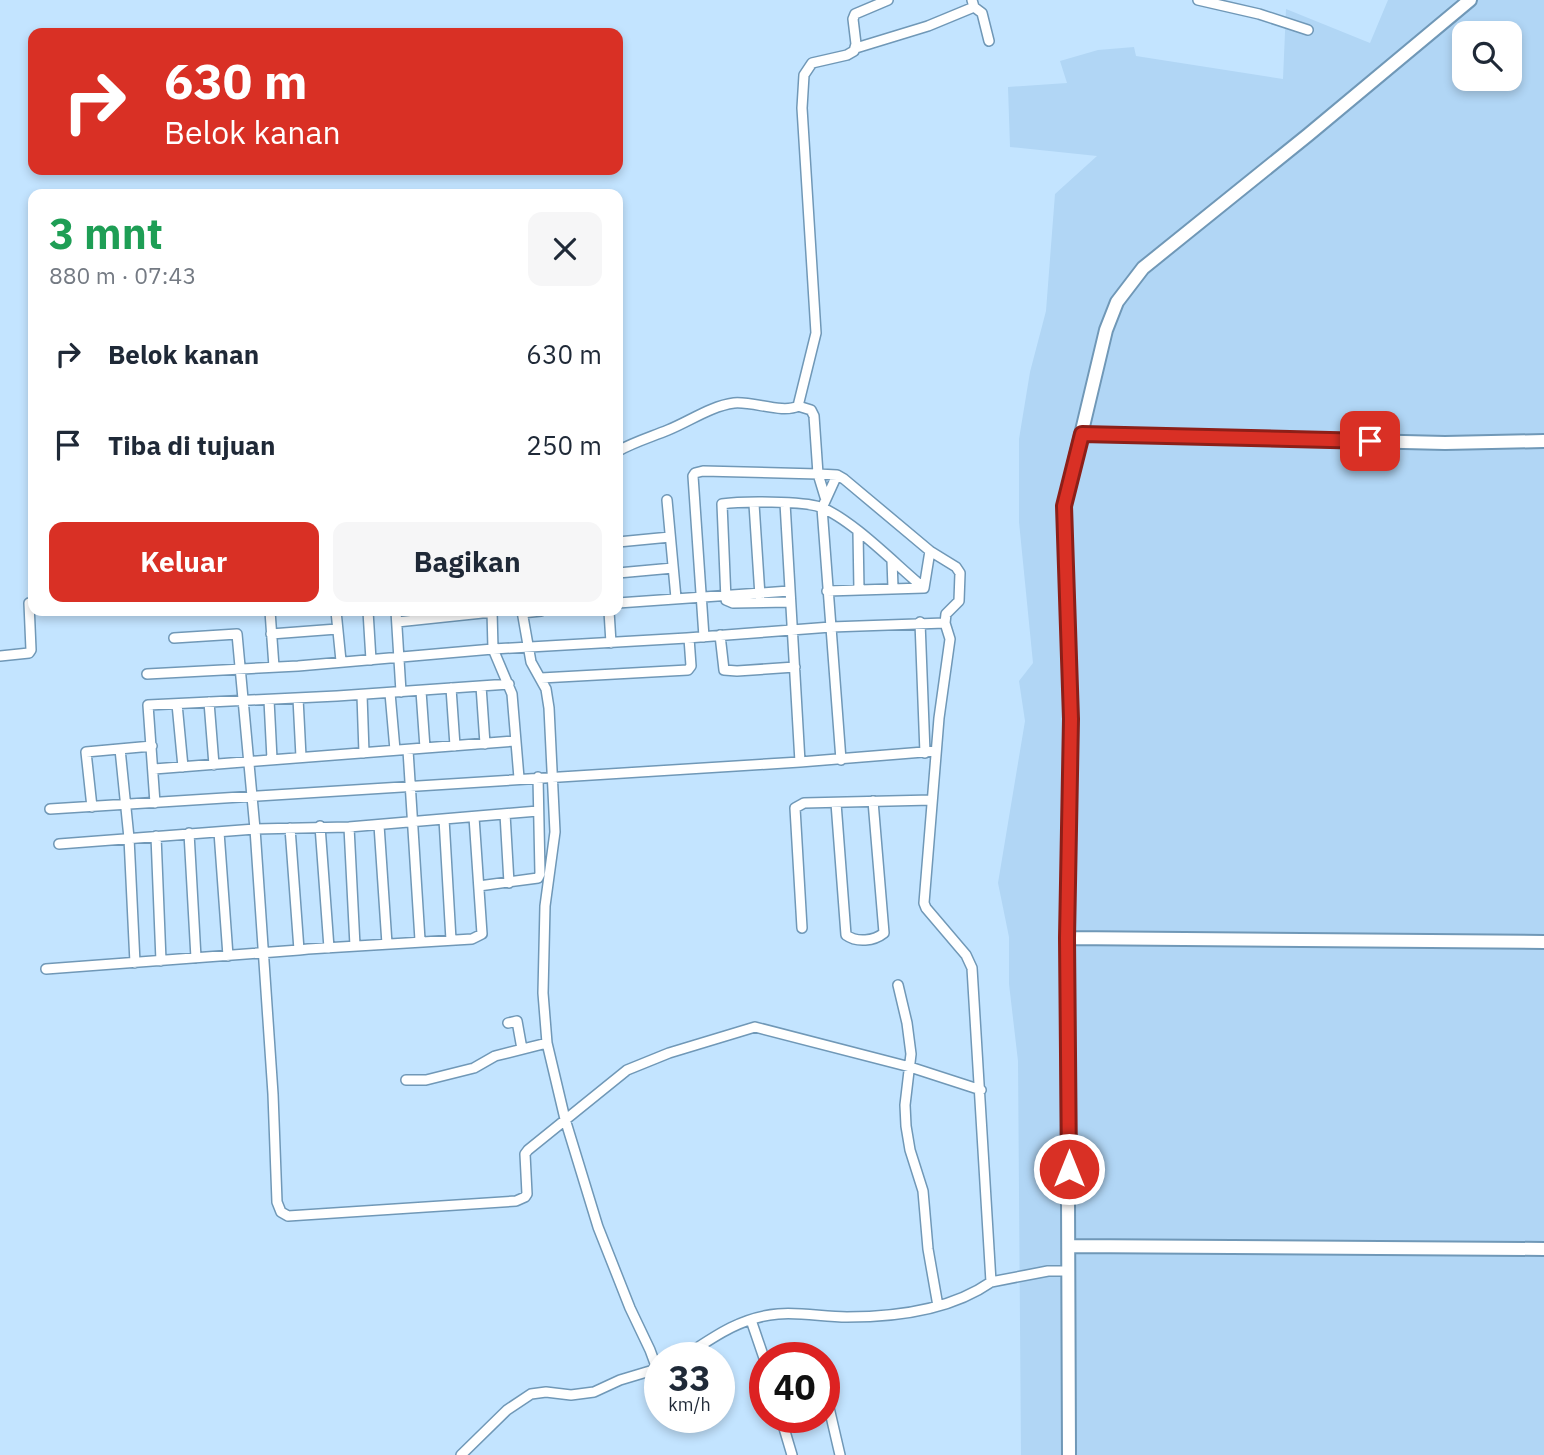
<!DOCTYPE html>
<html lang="id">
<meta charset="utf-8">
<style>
:root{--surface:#fff;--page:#f6f6f7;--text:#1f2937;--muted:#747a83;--accent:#d93025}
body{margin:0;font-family:"IBM Plex Sans",sans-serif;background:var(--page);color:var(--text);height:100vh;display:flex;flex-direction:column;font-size:26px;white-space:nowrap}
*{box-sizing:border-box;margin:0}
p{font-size:23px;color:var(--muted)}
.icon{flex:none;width:38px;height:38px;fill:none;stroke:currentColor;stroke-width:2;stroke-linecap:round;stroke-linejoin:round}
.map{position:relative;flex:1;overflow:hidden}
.side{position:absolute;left:28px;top:189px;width:595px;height:427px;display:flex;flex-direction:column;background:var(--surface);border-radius:14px;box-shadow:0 4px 10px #0003}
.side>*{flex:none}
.hud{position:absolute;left:28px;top:28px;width:595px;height:147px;border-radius:14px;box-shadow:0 4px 10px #0003;background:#d93025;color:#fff;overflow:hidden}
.tools{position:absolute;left:1452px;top:21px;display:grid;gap:14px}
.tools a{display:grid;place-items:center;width:70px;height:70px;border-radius:14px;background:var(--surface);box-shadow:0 4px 10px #0003;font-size:35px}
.speed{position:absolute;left:644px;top:1342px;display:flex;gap:14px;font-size:35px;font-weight:700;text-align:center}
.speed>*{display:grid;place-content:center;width:91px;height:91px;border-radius:50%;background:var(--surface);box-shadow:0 4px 10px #0003;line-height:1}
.speed small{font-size:18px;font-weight:400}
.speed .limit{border:10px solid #d22;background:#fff;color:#111}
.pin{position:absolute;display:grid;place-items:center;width:60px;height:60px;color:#fff;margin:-30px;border-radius:14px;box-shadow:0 4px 10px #0006}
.me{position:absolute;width:77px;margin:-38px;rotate:0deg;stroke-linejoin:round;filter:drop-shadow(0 0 5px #0008)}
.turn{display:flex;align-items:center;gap:24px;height:147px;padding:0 21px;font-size:32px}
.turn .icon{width:91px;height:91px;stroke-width:2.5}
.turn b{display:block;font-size:49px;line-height:60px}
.round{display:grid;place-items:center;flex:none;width:74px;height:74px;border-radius:14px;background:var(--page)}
.overview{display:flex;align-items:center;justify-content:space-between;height:119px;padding:0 21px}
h1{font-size:42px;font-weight:700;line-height:52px;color:#1e9e55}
.primary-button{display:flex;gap:14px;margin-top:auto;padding:14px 21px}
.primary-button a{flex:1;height:80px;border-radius:14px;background:var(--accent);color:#fff;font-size:28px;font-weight:700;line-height:80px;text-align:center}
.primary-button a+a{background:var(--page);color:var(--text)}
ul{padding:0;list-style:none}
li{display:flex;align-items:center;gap:21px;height:91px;padding:0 21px}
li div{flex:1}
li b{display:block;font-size:26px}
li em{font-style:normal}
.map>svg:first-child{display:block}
</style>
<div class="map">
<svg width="1544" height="1455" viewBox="0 0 1544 1455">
<rect width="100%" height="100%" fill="#c3e4ff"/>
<!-- built -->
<path fill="#b1d6f5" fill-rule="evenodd" d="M1388,0H1544V1455H1021L1018,1061L1009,984V937L998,883L1025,721L1019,681L1033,663L1019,522V439L1030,372L1046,311L1055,194L1097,156L1010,147L1008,87L1067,83L1060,61L1098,50L1134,47L1136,56L1283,79L1286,9L1370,43ZM1465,33H1510V79H1465Z"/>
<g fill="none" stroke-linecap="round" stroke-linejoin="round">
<defs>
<path id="street" d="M972,0L974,7L982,13L989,41
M1198,0L1259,14L1308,30
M856,48L928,26L974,7
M618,451C634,442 651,437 668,430C690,421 711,406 734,403C753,401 783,414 798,406L816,333L802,108L804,75L812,63L847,55L854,51L856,44L853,19L855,14L888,0
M837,475L822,508L841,760
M667,500L676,598
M785,503L800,762L936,751
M754,504L760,596
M858,532L859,590
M618,542L670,537
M892,560L893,588
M618,573L673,568
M827,591L924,588L930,551
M789,602L733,603L726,600L722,504C741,501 803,501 820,507C852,519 897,566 924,588
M618,603L789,591
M270,611L274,667
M336,611L341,661
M368,611L371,660
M396,611L401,692
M492,611L493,649L512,694L519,778
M522,611L531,662L546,689L549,708L555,832L545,906L543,993L547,1043L565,1119L598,1227L630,1308L650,1350L657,1369
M609,611L611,643
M522,613L541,611
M397,622L492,612
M920,622L925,753
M271,634L337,629
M720,635L724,670L737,671L795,667
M704,637L693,476L695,473L703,471L818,474L825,497
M174,638L237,634L255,829L273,1094L277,1202L281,1212L288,1216L516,1201L525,1197L527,1194L525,1154L528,1150L627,1070L669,1053L755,1027L910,1067L981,1090
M0,656L29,653L31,650L29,603
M147,674L298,666L493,649L687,638L831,627L945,623
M541,678L688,670L691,666L689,638
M481,686L485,744
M451,688L455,746
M421,691L425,748
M390,693L395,750
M362,695L364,753
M298,698L301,757
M269,700L272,759
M209,702L214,765
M177,704L183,767
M120,749L129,838L135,963
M408,750L420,940
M154,769L515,741
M155,803L148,705L337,696L509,684
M836,803L846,935C857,943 874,941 884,933L873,801
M92,807L86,752L152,746
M50,809L800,762
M505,814L509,883
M444,819L451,940
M379,825L387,944
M320,826L329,948
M349,827L355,946
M290,828L299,950L308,949L472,939L482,934L474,817
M219,832L228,956
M189,833L196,958
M156,836L161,961
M59,844L255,829L349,827L538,811
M479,886L538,878L540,874L538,777
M802,928L795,808L804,803L932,800
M46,969L299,950
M898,985L907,1023L911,1054L905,1105L906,1126L910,1150L923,1191L928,1249L938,1306
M508,1023L517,1021L522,1049
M406,1080H426L474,1068L495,1056L547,1043
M991,1282L1048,1271H1068
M751,1320L765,1361
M682,1358C712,1338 740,1317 778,1314C801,1312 824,1317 847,1317C895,1317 951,1310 991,1282L972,968L966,955L926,908L924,903L939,718L950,639L945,623L946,614L959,601L960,573L956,567L930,551L844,479L837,475L818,474L814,416L811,410L798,406
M824,1386L840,1455
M781,1418L792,1455
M461,1455L507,1410L531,1394L546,1392L571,1395L594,1392L620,1380L660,1368"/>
<path id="secondary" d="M1470,0L1308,135L1143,268L1117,302L1106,330L1064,506L1071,719L1067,938L1544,942
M1082,434L1445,443L1544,441
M1067,938L1069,1455
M1070,1246L1544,1249"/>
</defs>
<!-- street casing -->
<use href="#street" stroke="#7098b7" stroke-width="12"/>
<!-- secondary casing -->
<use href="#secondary" stroke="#7098b7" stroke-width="16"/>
<!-- street -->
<use href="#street" stroke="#fff" stroke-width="9"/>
<!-- secondary -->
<use href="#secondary" stroke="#fff" stroke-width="12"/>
</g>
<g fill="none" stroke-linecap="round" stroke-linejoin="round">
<defs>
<path id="route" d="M1069,1169L1067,938L1071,719L1064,506L1082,434L1370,441"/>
</defs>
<!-- route casing -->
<use href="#route" stroke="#8d1f18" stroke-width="18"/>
<!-- route -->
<use href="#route" stroke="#d93025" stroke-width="12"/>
</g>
</svg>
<div class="tools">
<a><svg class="icon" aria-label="search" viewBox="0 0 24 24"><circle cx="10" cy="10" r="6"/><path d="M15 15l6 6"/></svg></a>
</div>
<div class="speed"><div>33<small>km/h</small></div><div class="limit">40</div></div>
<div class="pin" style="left:1370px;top:441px;background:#d93025"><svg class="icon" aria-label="arrive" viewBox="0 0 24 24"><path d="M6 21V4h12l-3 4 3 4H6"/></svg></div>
<svg class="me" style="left:1069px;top:1169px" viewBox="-20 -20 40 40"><circle r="17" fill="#d93025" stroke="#fff" stroke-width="3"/><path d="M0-11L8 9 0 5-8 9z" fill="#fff"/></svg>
<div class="hud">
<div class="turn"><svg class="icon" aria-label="right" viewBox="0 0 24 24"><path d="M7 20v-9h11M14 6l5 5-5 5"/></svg><div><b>630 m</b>Belok kanan</div></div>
</div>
<section class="side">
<div class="overview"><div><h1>3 mnt</h1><p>880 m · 07:43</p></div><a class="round"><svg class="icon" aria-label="close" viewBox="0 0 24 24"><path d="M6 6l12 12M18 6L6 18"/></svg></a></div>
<ul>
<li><svg class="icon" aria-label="right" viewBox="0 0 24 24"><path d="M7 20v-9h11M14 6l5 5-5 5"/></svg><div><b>Belok kanan</b></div><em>630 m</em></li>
<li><svg class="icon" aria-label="arrive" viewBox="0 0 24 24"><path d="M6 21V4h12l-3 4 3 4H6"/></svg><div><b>Tiba di tujuan</b></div><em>250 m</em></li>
</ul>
<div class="primary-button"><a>Keluar</a><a>Bagikan</a></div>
</section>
</div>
